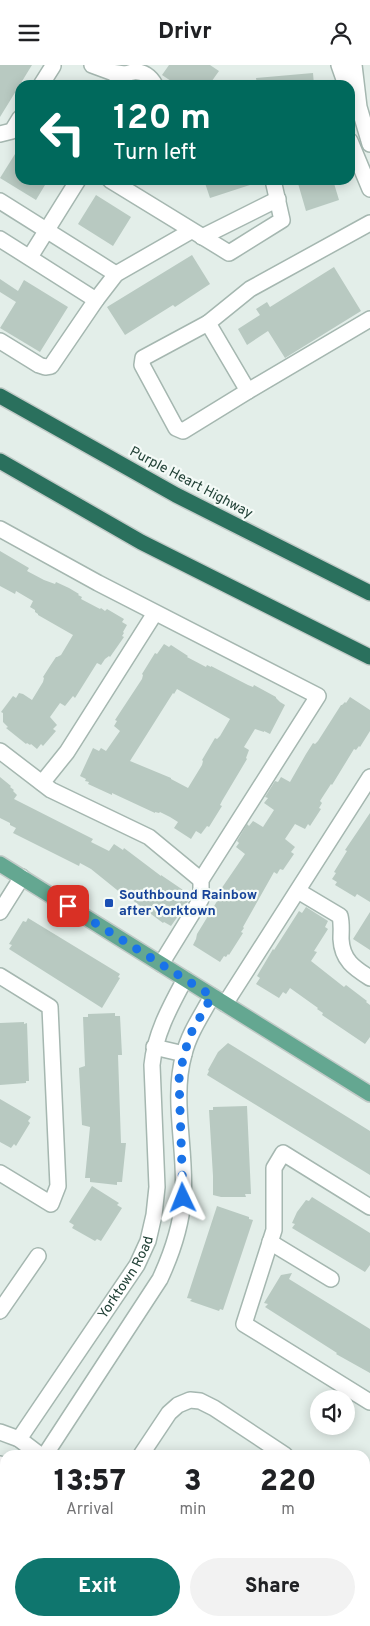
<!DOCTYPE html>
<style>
:root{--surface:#fff;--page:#f2f2f2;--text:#202124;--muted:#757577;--accent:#0f766e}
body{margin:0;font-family:Overpass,sans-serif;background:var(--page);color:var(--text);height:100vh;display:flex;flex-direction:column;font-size:19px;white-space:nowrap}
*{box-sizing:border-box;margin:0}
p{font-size:16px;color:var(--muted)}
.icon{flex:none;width:28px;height:28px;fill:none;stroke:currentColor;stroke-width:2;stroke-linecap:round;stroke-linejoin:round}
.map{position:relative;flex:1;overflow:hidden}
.drawer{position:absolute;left:0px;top:1385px;width:370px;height:176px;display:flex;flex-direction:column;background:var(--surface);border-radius:15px 15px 0 0;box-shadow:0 2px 12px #0003}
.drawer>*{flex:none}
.banner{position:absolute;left:15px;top:15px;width:340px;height:105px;border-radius:15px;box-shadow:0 2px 12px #0003;background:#00695c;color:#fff;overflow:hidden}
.controls{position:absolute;left:310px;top:1325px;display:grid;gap:10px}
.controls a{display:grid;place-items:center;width:45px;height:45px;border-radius:50%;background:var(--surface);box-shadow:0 2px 12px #0003;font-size:25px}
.pin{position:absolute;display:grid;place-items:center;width:42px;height:42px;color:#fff;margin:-21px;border-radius:10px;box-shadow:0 2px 8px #0006}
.me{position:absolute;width:55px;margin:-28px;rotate:358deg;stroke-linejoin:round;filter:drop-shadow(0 0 4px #0008)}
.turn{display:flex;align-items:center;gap:18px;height:105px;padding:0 15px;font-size:22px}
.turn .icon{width:65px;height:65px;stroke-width:2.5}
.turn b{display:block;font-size:35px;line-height:42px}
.eta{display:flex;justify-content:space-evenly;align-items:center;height:85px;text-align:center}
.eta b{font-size:30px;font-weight:800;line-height:35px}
.primary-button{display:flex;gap:10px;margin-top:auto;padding:10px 15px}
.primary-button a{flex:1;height:58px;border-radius:30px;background:var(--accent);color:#fff;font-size:20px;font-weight:800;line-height:58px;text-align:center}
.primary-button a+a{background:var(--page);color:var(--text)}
header{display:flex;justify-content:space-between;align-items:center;height:65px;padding:0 15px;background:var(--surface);font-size:22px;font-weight:800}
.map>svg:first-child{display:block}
</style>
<header><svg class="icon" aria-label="menu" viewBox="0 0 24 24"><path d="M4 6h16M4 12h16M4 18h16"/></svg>Drivr<svg class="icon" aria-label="person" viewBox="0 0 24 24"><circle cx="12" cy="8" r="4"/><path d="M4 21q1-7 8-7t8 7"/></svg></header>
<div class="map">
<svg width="370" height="1561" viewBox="0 0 370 1561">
<rect width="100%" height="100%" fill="#e3eee9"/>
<!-- building -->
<path fill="#b8c9c1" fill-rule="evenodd" d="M0,0H32L0,52Z
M169,0H210L219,6L209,20H177L162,10Z
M313,8L314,20H257L256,13Z
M20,81V115H48L36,135L0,113Z
M204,115H258L259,117L210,133Z
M297,115H333L339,135L306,146Z
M96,130L131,152L113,181L78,159Z
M192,190L210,219L175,242L173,240L125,270L107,242Z
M334,202L361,246L285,293L268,266L247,280L238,264L260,250L256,244L267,237L270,242Z
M0,214L18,226L24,215L68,242L40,287L0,263L16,237L0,227Z
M0,486L29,503L27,506L44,515L55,519L56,517L69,523L79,529L78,530L82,532L81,534L100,544L101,543L105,546L107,544L124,554L122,557L127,560L123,567L124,568L122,571L124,572L110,592L109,591L105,594L101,600L97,598L75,633L73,631L65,641L60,638L50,652L57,660L53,664L56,666L43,681L41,679L37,684L31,679L30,680L27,678L26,679L6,663L8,662L3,657V648L1,647L13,631L16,633L19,628L23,629L32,635L43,617L44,613L43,612L50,601L56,592H57L61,590L73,570L38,550V549L35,547V545L30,542L33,536L16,526L15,529L0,521Z
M164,579L169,582L171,580L188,591L187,592L206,602L207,600L211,602V601L248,620L253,622L254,620L276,632V633L280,637L285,640L270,669L264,666V667L255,664L244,682L249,685L246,693L247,694L222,736L220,740L222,741L209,762L207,761L201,769L196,766L191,774L174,763L178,757L170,752L160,747L159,748L155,747V748L112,728V730L88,719L89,717L85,716L86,714L80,711L93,683L99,686L101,683L106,686L120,666L114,661L117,656L115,655L142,614L143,610L142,609L155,588L157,589ZM177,624L230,654L220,671L217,674L215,673L202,695L203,696L202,700L188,723L171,714V713L130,696L173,628L174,629Z
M350,632L370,645V666L360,682L359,681L356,685L354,684L332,720L331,719L320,736L322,738L319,743L321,744L310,761L308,759L305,764L295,759L285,774L295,782L291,787L294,789L283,805L280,804L277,809L274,807L243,862L244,863L241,867L243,868L229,890L228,889L226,892L224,891L220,897L193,880L196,874L197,869L219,833V827L245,789L236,782L239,778L237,776L247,759L249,761L253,756L263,762L274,745L264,738L268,733L265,732L275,716L278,717L281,712L290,717L306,689L313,678L315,679L318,676L341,640H342L345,637L346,638Z
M0,712L11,721L10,722L14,725L13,726L17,730L14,734L93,774L91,777L109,786L114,779L123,785L124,783L161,811V810L183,825L182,827L186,830L184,831L190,834L171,861L164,857L163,858L123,828L122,829L91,804L80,798L79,801L13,768L16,763L10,760V758L0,753Z
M370,748V837L357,829L355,832L335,820L337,817L332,814L336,808L334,807L347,786L345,785Z
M306,842L328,856L325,862L328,864L314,886L317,887L311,896L344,922L346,920L367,936L366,937L370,940V972L365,979L322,950L323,948L317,944L318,943L290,923L286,929L283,927L279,933L256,919L260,913L257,911L273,884L274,885L299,846L302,848Z
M370,847V885L353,874Z
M28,853L120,909L118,912L120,913L102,943L9,884L12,880L9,879L23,856L26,857Z
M115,948V951H120L122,990H118L121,1078H126L122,1117H117V1120L90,1117V1113H85L90,1062L82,1060L79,1003L85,1001L83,952H88V949Z
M24,957V959L27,958L29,1016H26V1018L0,1020V958Z
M228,978L370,1066V1110L207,1010L209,1006L208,1005L218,987Z
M0,1034L31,1052L28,1056L30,1058L16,1081L14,1079L11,1083L0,1077Z
M247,1041L251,1129H245L246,1132H221L213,1130V1111L209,1045H213V1042Z
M92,1121L119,1138L117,1140L122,1143L101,1176L97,1174L95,1176L72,1163L74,1160L69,1157Z
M312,1132L370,1168V1200L365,1207L292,1163L295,1159L292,1158L297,1147L306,1135L309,1136Z
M217,1141L249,1152V1154L253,1155L223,1245L220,1244L219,1246L190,1236L192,1234L187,1233Z
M292,1208L289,1214L370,1264V1308L336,1289L337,1288L265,1242L268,1239L264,1238L281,1210Z"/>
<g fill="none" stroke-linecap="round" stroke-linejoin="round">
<defs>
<g id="minor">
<path d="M92,0L111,7L124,9"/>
<path d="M339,0L346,20"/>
<path d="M354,0L359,42L370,79"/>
<path d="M41,20L53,1"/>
<path d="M115,20C125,3 146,2 155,20"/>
<path d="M0,69L12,66L20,53"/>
<path d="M350,76L370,124"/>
<path d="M110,115L229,188L282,155L273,115"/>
<path d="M0,136L116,209"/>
<path d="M370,158L250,224L208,258L248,326L370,254"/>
<path d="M202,172L278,134"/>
<path d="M0,174L96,235"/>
<path d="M30,192L78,115"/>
<path d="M208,258L143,293L142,300L176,363L183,366L248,326"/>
<path d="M0,276L39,300L45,302L51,301L96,235L116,209L191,166"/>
<path d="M0,464L98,518L318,631L201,815V834L161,899"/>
<path d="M0,686L51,725L149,772L201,815"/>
<path d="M42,718L67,687L155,548"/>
<path d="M298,826L340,851C342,859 341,866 341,874C342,895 354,903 370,913"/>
<path d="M0,847L22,812"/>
<path d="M0,911L50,942L58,1121L51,1139L0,1108"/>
<path d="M225,939L370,712"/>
<path d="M154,982L184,989"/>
<path d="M370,1142L283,1088L274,1103V1165L244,1259L370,1337"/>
<path d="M270,1177L331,1214"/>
<path d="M0,1246L38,1191"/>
<path d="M0,1367L19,1374L40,1390"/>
<path id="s1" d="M19,1374L137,1200L148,1176L154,1150L157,1122L152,1000C155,969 170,942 185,914"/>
<path d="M45,1390L160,1214C172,1188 181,1162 183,1134C187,1087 171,1035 184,989C189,968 202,950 212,931"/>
<path d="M141,1390L169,1348L178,1340L190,1335L200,1336L214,1343L285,1390"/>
<path d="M0,1399L5,1405"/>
<path d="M365,1444L370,1447"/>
<path d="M143,1556L145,1561"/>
<path d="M242,1556L247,1561"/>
</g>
<path id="major" d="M0,799L370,1029"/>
<path id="highway" d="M0,331L176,430L370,528
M0,396L141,477L370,592"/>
</defs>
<!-- minor casing -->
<use href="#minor" stroke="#a5b7b0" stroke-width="18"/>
<!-- major casing -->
<use href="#major" stroke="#c1cac7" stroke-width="18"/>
<!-- highway casing -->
<use href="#highway" stroke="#c1cac7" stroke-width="18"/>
<!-- minor -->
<use href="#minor" stroke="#fff" stroke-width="15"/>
<!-- major -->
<use href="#major" stroke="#64a791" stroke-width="15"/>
<!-- highway -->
<use href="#highway" stroke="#2a705d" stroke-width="15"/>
</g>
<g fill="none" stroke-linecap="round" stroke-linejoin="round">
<!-- route -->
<path stroke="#1a73e8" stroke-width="9" stroke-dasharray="0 16.2" d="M68,841L212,931L191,968L184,989L179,1014L183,1133"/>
</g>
<!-- markers -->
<rect fill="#1a4fb4" stroke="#f4faf7" stroke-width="2" x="104" y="833" width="10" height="10" rx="2.5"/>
<g text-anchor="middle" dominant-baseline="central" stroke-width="4.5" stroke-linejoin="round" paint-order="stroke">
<!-- street labels -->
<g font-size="14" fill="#214136" stroke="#f4faf7">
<text transform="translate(191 418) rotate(28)">Purple Heart Highway</text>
<text stroke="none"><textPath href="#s1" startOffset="194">Yorktown Road</textPath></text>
</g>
<!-- transit labels -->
<g font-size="14" font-weight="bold" fill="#164399" stroke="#f4faf7" text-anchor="start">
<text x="119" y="830">Southbound Rainbow<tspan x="119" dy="16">after Yorktown</tspan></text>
</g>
</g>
</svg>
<div class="controls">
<a><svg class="icon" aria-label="sound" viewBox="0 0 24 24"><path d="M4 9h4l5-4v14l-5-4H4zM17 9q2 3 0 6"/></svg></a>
</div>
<div class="pin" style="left:68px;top:841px;background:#d93025"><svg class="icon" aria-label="arrive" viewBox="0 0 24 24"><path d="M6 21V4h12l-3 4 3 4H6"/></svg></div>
<svg class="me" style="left:183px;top:1133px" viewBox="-20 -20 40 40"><path d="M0-17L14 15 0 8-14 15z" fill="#1a73e8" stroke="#fff" stroke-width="4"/></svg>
<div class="banner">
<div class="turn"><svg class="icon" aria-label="left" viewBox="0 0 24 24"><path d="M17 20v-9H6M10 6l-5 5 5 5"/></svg><div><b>120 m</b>Turn left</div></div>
</div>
<section class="drawer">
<div class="eta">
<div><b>13:57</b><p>Arrival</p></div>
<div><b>3</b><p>min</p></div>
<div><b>220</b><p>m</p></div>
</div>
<div class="primary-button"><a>Exit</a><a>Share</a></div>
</section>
</div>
